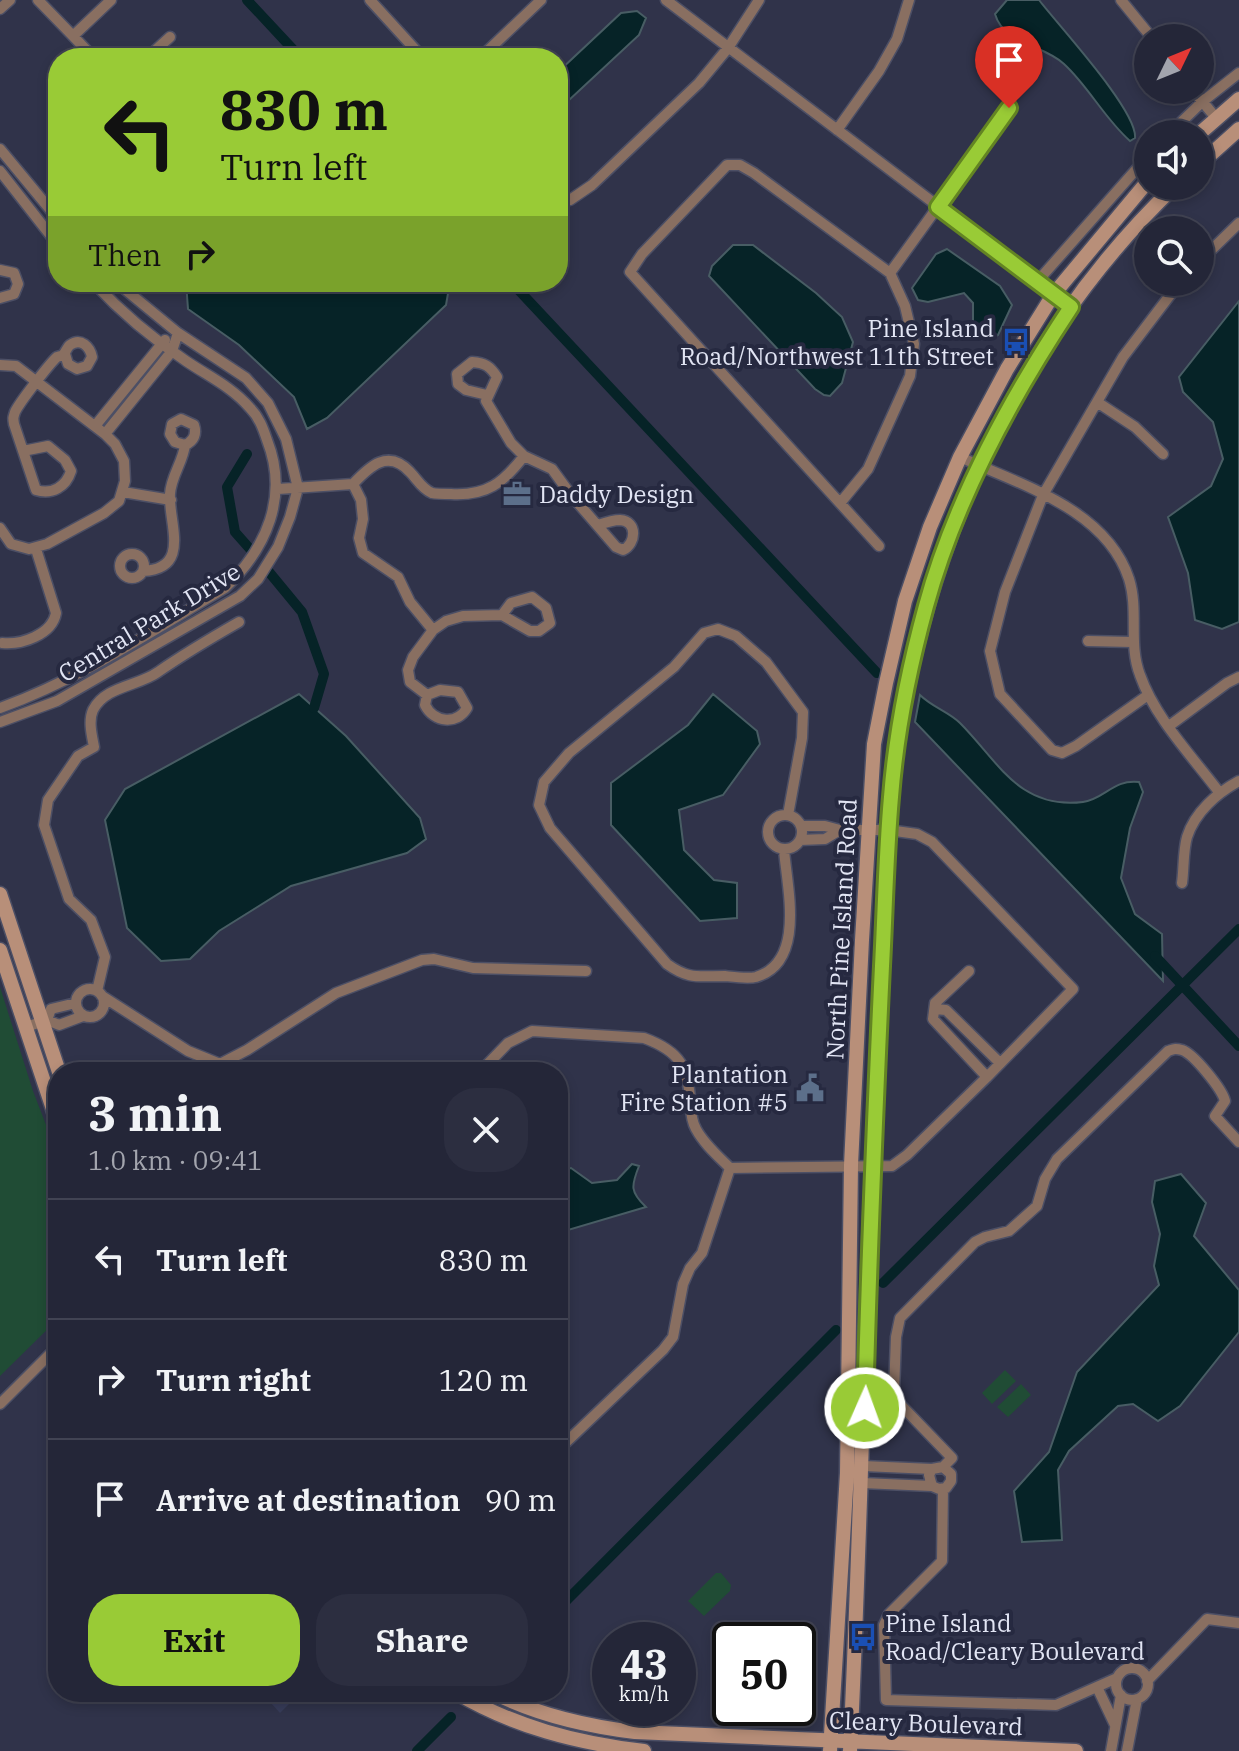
<!DOCTYPE html>
<meta charset="utf-8">
<style>
:root{--surface:#242638;--page:#2c2e40;--text:#f1f3f6;--muted:#a3a5ae;--line:#414353;--accent:#99cb36}
body{margin:0;font-family:"IBM Plex Serif",serif;background:var(--page);color:var(--text);height:100vh;display:flex;flex-direction:column;font-size:30px;white-space:nowrap}
*{box-sizing:border-box;margin:0}
p{font-size:26px;color:var(--muted)}
.icon{flex:none;width:44px;height:44px;fill:none;stroke:currentColor;stroke-width:2;stroke-linecap:round;stroke-linejoin:round}
.map{position:relative;flex:1;overflow:hidden}
.details{position:absolute;left:48px;top:1062px;width:520px;height:640px;display:flex;flex-direction:column;background:var(--surface);border-radius:32px;box-shadow:0 4px 12px #0003,0 0 0 2px var(--line)}
.details>*{flex:none}
.guide{position:absolute;left:48px;top:48px;width:520px;height:244px;border-radius:32px;box-shadow:0 4px 12px #0003,0 0 0 2px var(--line);background:#99cb36;color:#111;overflow:hidden}
.needle{width:52px;rotate:47deg}
.controls{position:absolute;left:1134px;top:24px;display:grid;gap:16px}
.controls a{display:grid;place-items:center;width:80px;height:80px;border-radius:50%;background:var(--surface);box-shadow:0 4px 12px #0003,0 0 0 2px var(--line);font-size:40px}
.speed{position:absolute;left:592px;top:1622px;display:flex;gap:16px;font-size:40px;font-weight:700;text-align:center}
.speed>*{display:grid;place-content:center;width:104px;height:104px;border-radius:50%;background:var(--surface);box-shadow:0 4px 12px #0003,0 0 0 2px var(--line);line-height:1}
.speed small{font-size:20px;font-weight:400}
.speed .limit{border:4px solid #111;border-radius:12px;background:#fff;color:#111}
.pin{position:absolute;display:grid;place-items:center;width:68px;height:68px;color:#fff;margin:-82px -34px;border-radius:50% 50% 50% 0;rotate:-45deg;box-shadow:0 0 8px #0007}
.pin .icon{rotate:45deg}
.me{position:absolute;width:88px;margin:-44px;rotate:2deg;stroke-linejoin:round;filter:drop-shadow(0 0 6px #0008)}
.turn{display:flex;align-items:center;gap:28px;height:168px;padding:0 40px;font-size:36px}
.turn .icon{width:104px;height:104px;stroke-width:2.5}
.turn b{display:block;font-size:56px;line-height:68px}
.then{display:flex;align-items:center;height:76px;padding:0 40px;background:#0003;gap:16px;font-size:30px}
.round{display:grid;place-items:center;flex:none;width:84px;height:84px;border-radius:32px;background:var(--page)}
.headline{display:flex;align-items:center;justify-content:space-between;height:136px;padding:0 40px}
h1{font-size:48px;font-weight:700;line-height:60px}
.action{display:flex;gap:16px;margin-top:auto;padding:16px 40px}
.action a{flex:1;height:92px;border-radius:32px;background:var(--accent);color:#111;font-size:32px;font-weight:700;line-height:92px;text-align:center}
.action a+a{background:var(--page);color:var(--text)}
ul{padding:0;list-style:none}
li{display:flex;align-items:center;gap:24px;height:120px;padding:0 40px;border-top:2px solid var(--line)}
li div{flex:1}
li b{display:block;font-size:30px}
li em{font-style:normal}
.map>svg:first-child{display:block}
</style>
<div class="map">
<svg width="1239" height="1751" viewBox="0 0 1239 1751">
<rect width="100%" height="100%" fill="#30334a"/>
<!-- built -->
<path fill="#373c59" d="M261,1692H301L280,1713Z"/>
<!-- green -->
<path fill="#204c35" d="M0,987L33,1091L58,1156V1319L0,1376Z
M1005,1370L1016,1381L992,1404L982,1393Z
M1021,1384L1031,1395L1008,1417L997,1407Z
M716,1573H721L731,1585L730,1591L704,1616L688,1601Z"/>
<!-- water -->
<path fill="#062327" stroke="#485d64" stroke-width="2" d="M1007,0H1039C1058,25 1138,111 1135,138L1130,141C1104,118 1089,87 1064,64C1043,44 1004,45 995,14Z
M637,11L646,18L639,35L568,101H558V72L621,13Z
M733,245H753L816,293L842,317L853,342L842,383L830,396L824,395L815,389L709,276L712,266Z
M947,249L1000,286L1012,305L998,335L993,338L973,331V303L964,293L928,302L918,300L912,288L936,254Z
M186,282H450L446,305L327,418L307,429L294,397L239,345L188,309Z
M1239,301V622L1222,629L1195,620L1188,573L1168,517L1211,486L1223,459L1213,422L1183,392L1179,377Z
M299,694L346,736L420,818L426,839L407,853L291,886L219,931L190,959L161,961L127,928L105,820L125,789Z
M713,694L757,731L760,744L723,795L679,810L684,850L714,880L737,883V918L700,921L611,825V783L688,725Z
M920,695C932,707 949,712 960,723C998,761 1019,810 1083,802C1105,799 1113,779 1139,782L1143,792L1130,828L1121,878L1135,914L1162,934L1163,981L915,722Z
M632,1164L639,1166C631,1186 630,1192 646,1207L558,1233V1170L571,1168L592,1183L617,1180Z
M1181,1174L1206,1203L1194,1236L1239,1290V1332L1180,1406L1158,1421L1133,1404L1118,1406L1069,1451L1058,1470L1062,1540L1022,1542L1014,1491L1049,1452L1077,1372L1159,1285L1154,1266L1160,1234L1152,1202L1155,1181Z"/>
<g fill="none" stroke-linecap="round" stroke-linejoin="round">
<!-- canal -->
<path stroke="#062327" stroke-width="10" d="M247,0L301,58
M511,282L877,673
M247,454L227,487L235,532L250,549
M269,572L302,612L324,674L314,708
M1155,956L1239,1046
M883,1283L1239,929
M558,1609L836,1330
M417,1751L451,1717"/>
<defs>
<path id="street" d="M38,0L73,36
M370,0L423,58
M666,0L1071,307
M1121,0L1152,38
M0,9L10,0
M94,58L73,36L111,0
M147,58L170,37
M480,58L541,0
M1193,90L1216,118
M837,130L879,71L897,39L909,0
M1169,134L1202,102L1239,73
M0,149L58,219
M0,171L58,245
M558,197L570,200L592,185L699,83L728,48L759,0
M1200,261L1239,223
M0,270L14,273L18,284L14,294L0,298
M890,273L1009,108
M1036,283L1148,156
M0,365L16,366L105,434L115,444L124,461L125,481L119,501L104,513L47,544L29,549L11,544L0,528
M487,395L466,390L458,384L457,374L472,362C485,363 490,366 497,377L486,401L511,443L524,456L552,469L571,495L616,547L623,550C636,544 638,521 620,520C614,520 604,523 598,525
M1097,402L1135,427L1163,454
M95,426L165,340
M105,434L172,351L178,333
M23,451L48,446L65,460L71,471C66,487 52,495 36,490L14,424C13,418 13,418 15,412C19,403 50,363 57,357C59,356 62,356 63,355C66,352 67,347 70,345C81,337 90,347 92,357L87,366L77,369L68,364L65,354
M960,457C1021,485 1106,509 1129,579C1139,611 1128,644 1140,675C1155,718 1192,756 1219,792
M353,484C369,467 388,448 410,472C417,479 422,489 432,493C437,494 446,494 451,494C487,496 503,483 524,456
M353,484L361,500L363,519L359,538L363,553L398,577L410,602L433,630
M278,489L353,484
M123,492L171,500
M841,502L868,469L910,376L914,344L905,306L890,273L754,173L740,165H727L642,254L630,272L879,546
M120 566a12 12 0 1 1 24 0a12 12 0 1 1-24 0Z
M143,571C192,569 168,522 170,494C171,476 183,462 185,445C194,441 197,434 194,425L181,419L172,424L170,434L175,442L185,445
M1088,641L1132,642
M2,643C21,645 52,635 56,613L36,549
M427,695L440,690L458,692L467,708C457,725 434,723 425,705L427,695L410,682L408,670L413,657L433,630L446,621L463,616L502,615L530,631H539L550,623L546,608L532,597L511,603L502,615
M1148,695L1076,746L1062,753L1052,750L1000,694L990,651L1005,592L1043,495L1123,357L1180,282
M0,708C80,679 152,631 225,588C267,548 289,496 267,440C263,428 259,417 250,408C232,387 208,376 186,361C153,339 120,311 93,282
M0,722L57,701L240,596L258,579L278,547L290,517L298,488L286,439L268,403L246,378L178,333L116,282
M1169,726L1227,683L1239,677
M768 832a17 17 0 1 1 34 0a17 17 0 1 1-34 0Z
M800,840L825,839L840,830
M784,850C787,888 806,962 756,977C748,979 734,977 725,976C699,976 689,980 667,964L550,828L539,805L544,782L569,753L674,667L704,633L718,629L736,636L766,662L803,712L802,738L788,815
M1182,883C1184,869 1183,851 1187,837C1195,812 1217,793 1239,781
M969,971L935,1003L933,1019L987,1077
M76 1003a14 14 0 1 1 28 0a14 14 0 1 1-28 0Z
M97,991L105,957L91,920L69,899L44,825L48,800L78,756L94,747C92,736 88,721 93,710C105,686 139,686 158,672C184,654 211,638 239,622
M102,996L188,1051L220,1064L247,1050L336,993L422,960L434,959L473,968L586,971
M935,1009L946,1010L1000,1063
M47,1020L59,1025L83,1016
M26,1027L47,1020L51,1009L76,1003
M480,1072L508,1043L532,1031L644,1038C682,1052 687,1067 691,1105C691,1113 692,1122 696,1129C704,1144 718,1156 730,1168
M0,1404L58,1346
M558,1450L663,1350L673,1337L683,1284L690,1268L702,1253L730,1168L892,1166L907,1155L987,1077L1073,989L932,842L917,834L888,830H840L825,826H801
M943,1467L951,1474V1481L946,1488L939,1489L932,1486L929,1475L932,1469L943,1467L952,1458L898,1402L894,1392L896,1337L900,1318L975,1242L985,1237L1009,1231L1037,1206L1045,1179L1057,1159L1168,1051C1174,1049 1175,1048 1182,1050C1194,1054 1222,1089 1225,1101L1215,1116L1239,1142
M856,1469L863,1466L932,1469
M856,1479L862,1483L932,1486
M943,1489L942,1561L889,1614L884,1625L886,1700L1056,1705L1117,1678
M1116 1684a16 16 0 1 1 32 0a16 16 0 1 1-32 0Z
M1147,1681L1207,1619L1239,1623
M1097,1687L1115,1725
M1111,1751L1121,1695
M1127,1751L1137,1699"/>
<path id="secondary" d="M1199,134L1239,99
M1200,164L1239,129
M0,894L59,1072
M0,950L58,1124
M455,1692C514,1727 577,1743 644,1751
M492,1692C537,1715 585,1726 635,1732L1076,1751
M830,1751L847,1473L851,1165L862,940L874,744L886,683L905,601L930,527L960,457L1007,369L1053,295L1148,181
M850,1751C861,1531 864,1311 876,1091C879,1033 882,976 885,918C887,863 888,808 896,753C926,543 1020,334 1175,186"/>
</defs>
<!-- street casing -->
<use href="#street" stroke="#4c4f65" stroke-width="13"/>
<!-- secondary casing -->
<use href="#secondary" stroke="#4c4f65" stroke-width="17"/>
<!-- street -->
<use href="#street" stroke="#896f61" stroke-width="10"/>
<!-- secondary -->
<use href="#secondary" stroke="#b88f79" stroke-width="14"/>
</g>
<g fill="none" stroke-linecap="round" stroke-linejoin="round">
<defs>
<path id="route" d="M865,1408C869,1261 875,1114 882,966C885,910 886,853 891,797C896,733 909,668 926,606C954,503 1012,396 1071,307L938,207L1009,108"/>
</defs>
<!-- route casing -->
<use href="#route" stroke="#638423" stroke-width="20"/>
<!-- route -->
<use href="#route" stroke="#99cb36" stroke-width="14"/>
</g>
<!-- icons -->
<defs>
<symbol id="bus-bare" viewBox="-9 -9 18 18"><path d="M-5-6H5V4H4V6H2V4H-2V6H-4V4H-5ZM-3.5-4V0h7V-4ZM-3.5 1.2v1.5H-2V1.2ZM2 1.2v1.5H3.5V1.2Z" fill="#1a4fb4" stroke="#262940" stroke-width="2.5" paint-order="stroke"/></symbol>
<symbol id="office-bare" viewBox="-9 -9 18 18"><path d="M-6-3h4V-5.5h4V-3h4V5H-6ZM-1-4.5V-3h2v-1.5ZM-6 0V1H6V0Z" fill="#5c6f8a" stroke="#262940" stroke-width="2.5" paint-order="stroke"/></symbol>
<symbol id="civic-bare" viewBox="-9 -9 18 18"><path d="M-.6-6.5H3V-4.5H.6V-3L4-1V1h2V6H-6V1h2V-1L-.6-3ZM-1.2 2.5V6h2.4V2.5Z" fill="#5c6f8a" stroke="#262940" stroke-width="2.5" paint-order="stroke"/></symbol>
</defs>
<g fill-rule="evenodd">
<use href="#bus-bare" x="996" y="322" width="40" height="40"/>
<use href="#office-bare" x="497" y="474" width="40" height="40"/>
<use href="#civic-bare" x="790" y="1068" width="40" height="40"/>
<use href="#bus-bare" x="843" y="1617" width="40" height="40"/>
</g>
<g text-anchor="middle" dominant-baseline="central" stroke-width="8" stroke-linejoin="round" paint-order="stroke">
<!-- poi labels -->
<g font-size="24" fill="#e2e5f4" stroke="#262940" text-anchor="end">
<text x="994" y="328">Pine Island<tspan x="994" dy="28">Road/Northwest 11th Street</tspan></text>
<text x="539" y="494" text-anchor="start">Daddy Design</text>
<text x="788" y="1074">Plantation<tspan x="788" dy="28">Fire Station #5</tspan></text>
<text x="885" y="1623" text-anchor="start">Pine Island<tspan x="885" dy="28">Road/Cleary Boulevard</tspan></text>
</g>
<!-- street labels -->
<g font-size="24" fill="#e2e5f4" stroke="#262940">
<text transform="translate(149 622) rotate(-31)">Central Park Drive</text>
<text transform="translate(841 929) rotate(-87)">North Pine Island Road</text>
<text transform="translate(926 1723) rotate(2)">Cleary Boulevard</text>
</g>
</g>
</svg>
<div class="controls">
<a><svg class="needle" viewBox="-14 -14 28 28"><path d="M0-13l5 13h-10z" fill="#e53935"/><path d="M0 13l5-13h-10z" fill="#a3a5ae"/></svg></a>
<a><svg class="icon" aria-label="sound" viewBox="0 0 24 24"><path d="M4 9h4l5-4v14l-5-4H4zM17 9q2 3 0 6"/></svg></a>
<a><svg class="icon" aria-label="search" viewBox="0 0 24 24"><circle cx="10" cy="10" r="6"/><path d="M15 15l6 6"/></svg></a>
</div>
<div class="speed"><div>43<small>km/h</small></div><div class="limit">50</div></div>
<div class="pin" style="left:1009px;top:108px;background:#d93025"><svg class="icon" aria-label="arrive" viewBox="0 0 24 24"><path d="M6 21V4h12l-3 4 3 4H6"/></svg></div>
<svg class="me" style="left:865px;top:1408px" viewBox="-20 -20 40 40"><circle r="17" fill="#99cb36" stroke="#fff" stroke-width="3"/><path d="M0-11L8 9 0 5-8 9z" fill="#fff"/></svg>
<div class="guide">
<div class="turn"><svg class="icon" aria-label="left" viewBox="0 0 24 24"><path d="M17 20v-9H6M10 6l-5 5 5 5"/></svg><div><b>830 m</b>Turn left</div></div>
<div class="then">Then<svg class="icon" aria-label="right" viewBox="0 0 24 24"><path d="M7 20v-9h11M14 6l5 5-5 5"/></svg></div>
</div>
<section class="details">
<div class="headline"><div><h1>3 min</h1><p>1.0 km · 09:41</p></div><a class="round"><svg class="icon" aria-label="close" viewBox="0 0 24 24"><path d="M6 6l12 12M18 6L6 18"/></svg></a></div>
<ul>
<li><svg class="icon" aria-label="left" viewBox="0 0 24 24"><path d="M17 20v-9H6M10 6l-5 5 5 5"/></svg><div><b>Turn left</b></div><em>830 m</em></li>
<li><svg class="icon" aria-label="right" viewBox="0 0 24 24"><path d="M7 20v-9h11M14 6l5 5-5 5"/></svg><div><b>Turn right</b></div><em>120 m</em></li>
<li><svg class="icon" aria-label="arrive" viewBox="0 0 24 24"><path d="M6 21V4h12l-3 4 3 4H6"/></svg><div><b>Arrive at destination</b></div><em>90 m</em></li>
</ul>
<div class="action"><a>Exit</a><a>Share</a></div>
</section>
</div>
